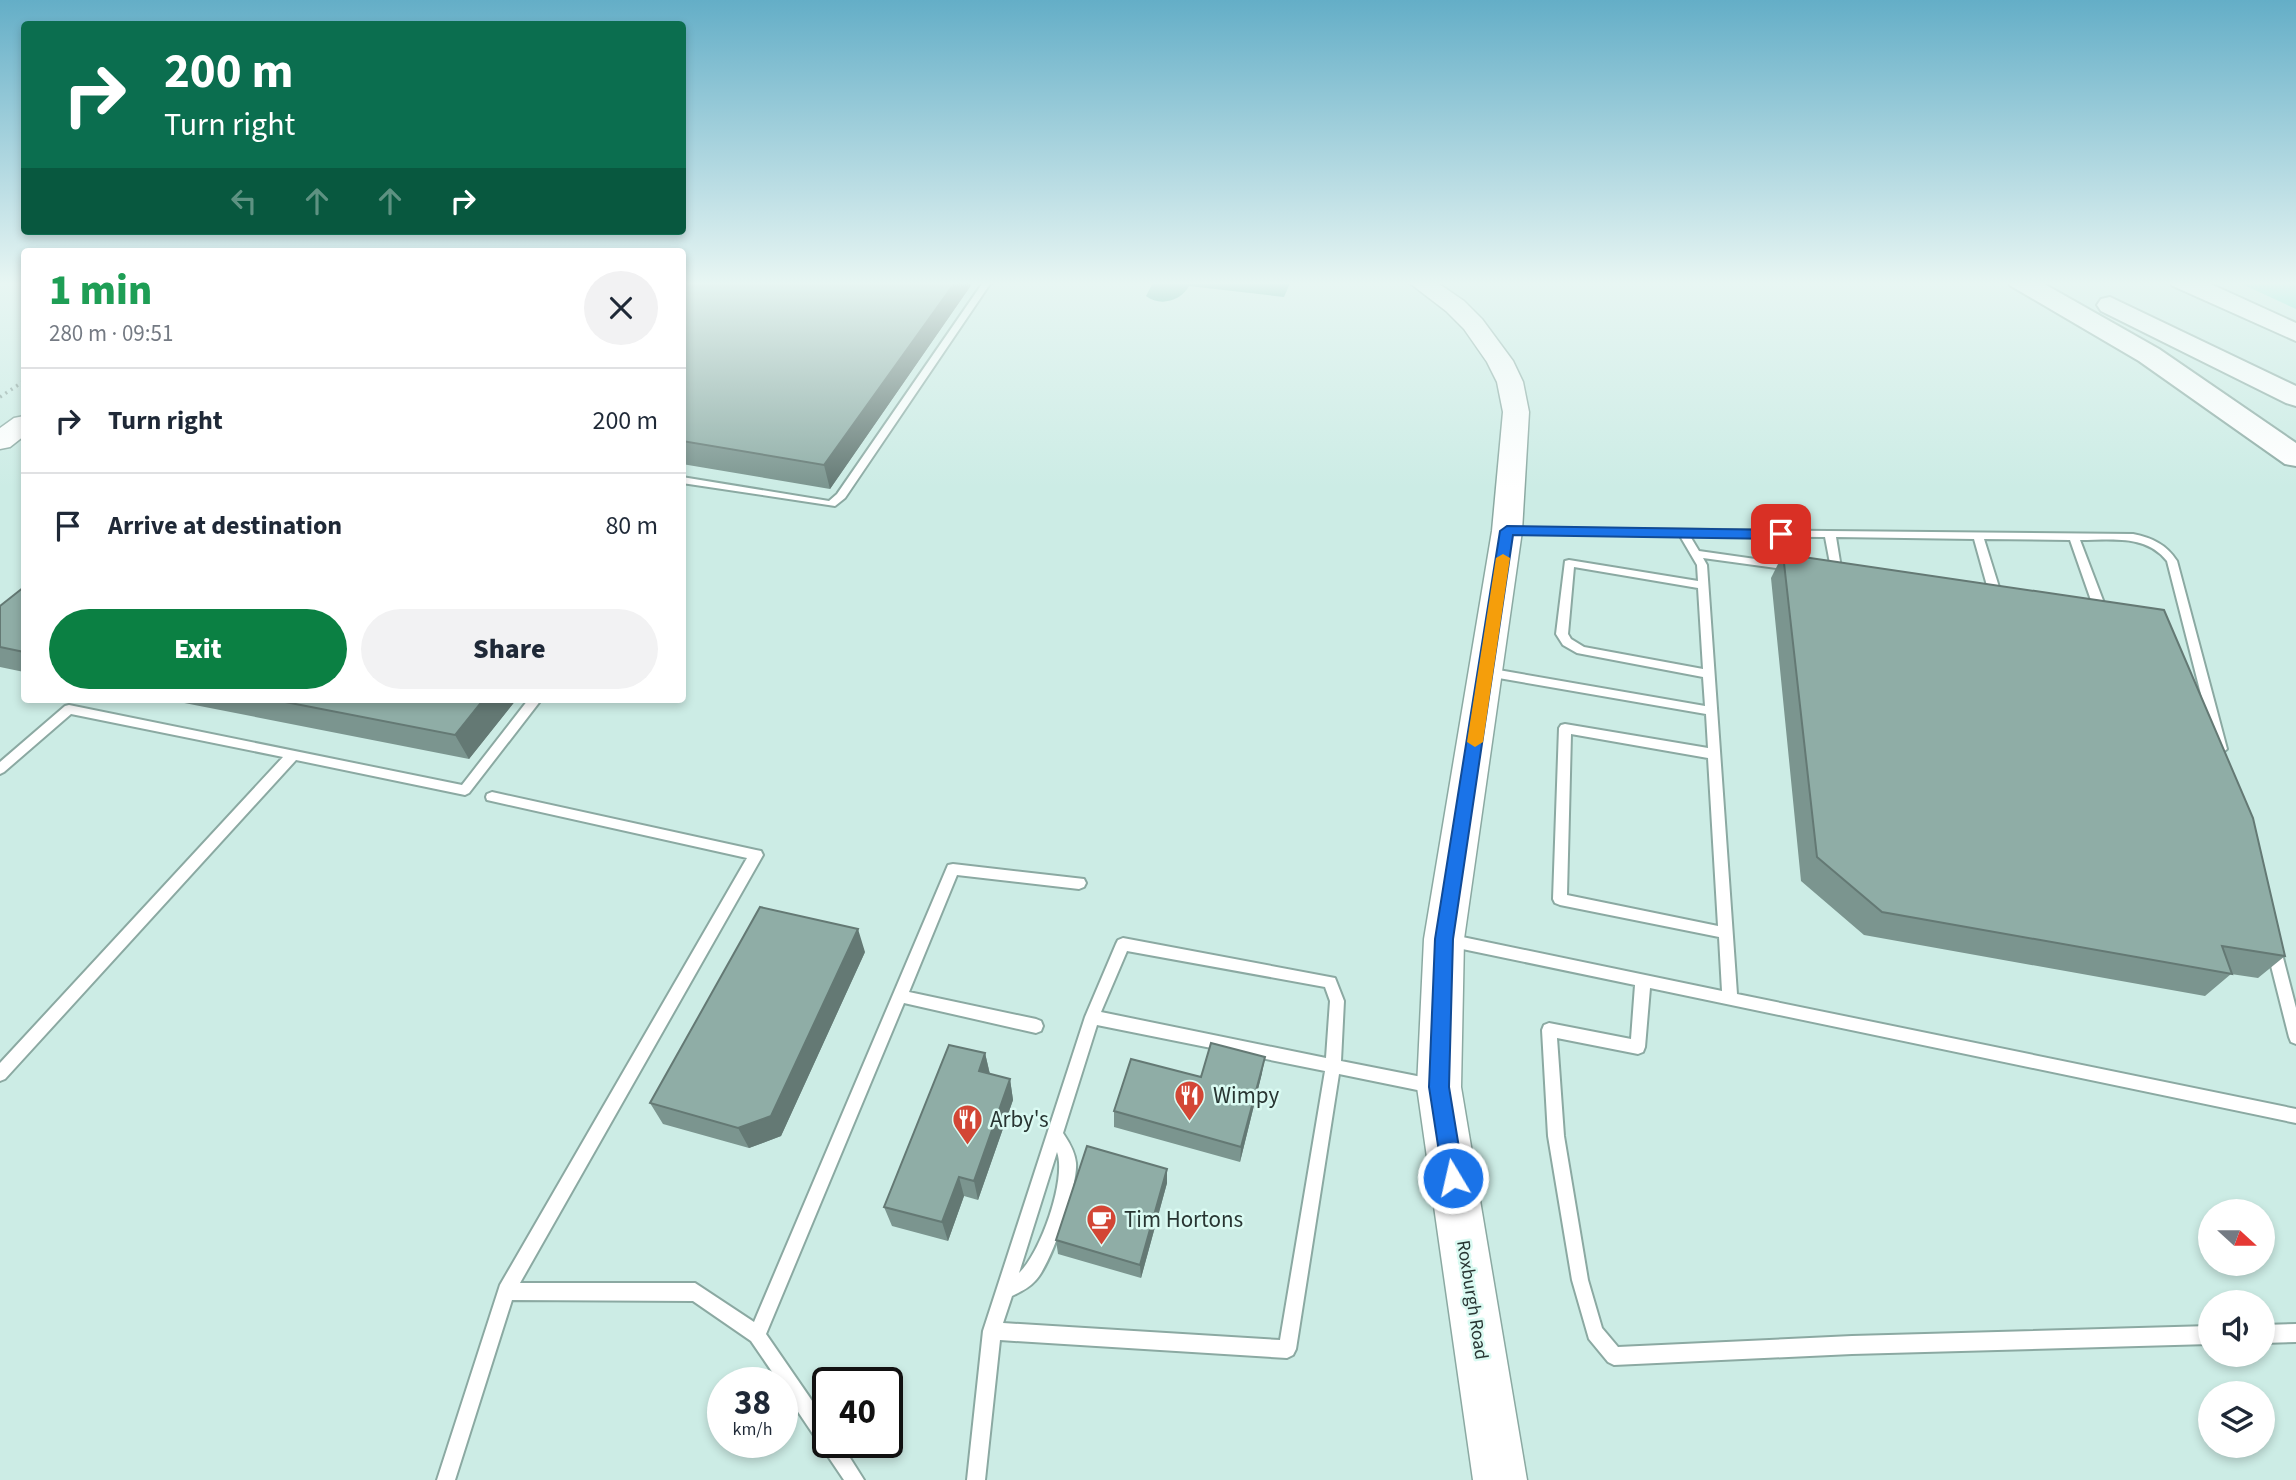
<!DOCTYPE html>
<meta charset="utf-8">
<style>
:root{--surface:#fff;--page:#f2f2f3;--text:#1f2937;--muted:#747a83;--line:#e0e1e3;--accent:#0b8043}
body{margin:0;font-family:"Source Sans 3",sans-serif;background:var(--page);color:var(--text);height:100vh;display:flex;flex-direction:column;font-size:26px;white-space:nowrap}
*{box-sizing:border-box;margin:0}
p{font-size:23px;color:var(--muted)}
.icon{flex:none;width:38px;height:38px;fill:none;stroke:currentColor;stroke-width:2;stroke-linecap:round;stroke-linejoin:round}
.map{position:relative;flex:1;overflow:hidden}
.side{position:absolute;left:21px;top:248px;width:665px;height:455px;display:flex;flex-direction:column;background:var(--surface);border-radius:7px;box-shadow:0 4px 10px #0003}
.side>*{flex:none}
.top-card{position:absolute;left:21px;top:21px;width:665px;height:214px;border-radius:7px;box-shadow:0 4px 10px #0003;background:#0b6e4f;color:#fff;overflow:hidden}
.needle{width:46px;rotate:111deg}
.tools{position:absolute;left:2198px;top:1199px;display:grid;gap:14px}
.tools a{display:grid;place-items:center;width:77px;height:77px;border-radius:50%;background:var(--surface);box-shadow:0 4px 10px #0003;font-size:35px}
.speed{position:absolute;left:707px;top:1367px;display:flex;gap:14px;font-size:35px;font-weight:700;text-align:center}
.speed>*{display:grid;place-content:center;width:91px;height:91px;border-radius:50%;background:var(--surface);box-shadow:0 4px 10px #0003;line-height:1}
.speed small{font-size:18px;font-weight:400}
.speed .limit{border:4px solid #111;border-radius:10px;background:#fff;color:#111}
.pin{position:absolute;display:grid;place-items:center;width:60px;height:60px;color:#fff;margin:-30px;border-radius:14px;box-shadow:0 4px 10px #0006}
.me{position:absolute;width:77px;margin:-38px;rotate:351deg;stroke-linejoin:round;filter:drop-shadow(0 0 5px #0008)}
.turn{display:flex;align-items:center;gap:24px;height:147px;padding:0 28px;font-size:32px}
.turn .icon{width:91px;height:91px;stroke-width:2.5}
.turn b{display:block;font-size:49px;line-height:60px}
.lanes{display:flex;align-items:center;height:66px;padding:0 28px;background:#0003;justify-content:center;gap:35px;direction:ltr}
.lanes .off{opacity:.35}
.round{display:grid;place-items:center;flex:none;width:74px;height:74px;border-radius:37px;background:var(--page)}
.headline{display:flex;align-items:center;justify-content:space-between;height:119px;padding:0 28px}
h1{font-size:42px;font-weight:800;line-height:52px;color:#1e9e55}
.button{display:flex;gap:14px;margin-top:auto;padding:14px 28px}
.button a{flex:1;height:80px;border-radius:42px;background:var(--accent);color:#fff;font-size:28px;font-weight:800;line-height:80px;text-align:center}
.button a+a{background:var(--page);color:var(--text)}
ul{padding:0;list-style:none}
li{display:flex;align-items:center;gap:21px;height:105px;padding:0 28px;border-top:2px solid var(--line)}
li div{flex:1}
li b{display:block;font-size:26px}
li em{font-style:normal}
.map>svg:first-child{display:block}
</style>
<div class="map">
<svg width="2296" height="1480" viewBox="0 0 2296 1480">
<rect width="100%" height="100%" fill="#ccece5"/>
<!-- green -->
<path fill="#6debd4" d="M2235,281H2296V309Z"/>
<!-- water -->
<path fill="#3fa695" d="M1154,281H1291L1284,297L1189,286C1181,301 1160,307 1146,296Z"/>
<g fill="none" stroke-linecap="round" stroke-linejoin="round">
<defs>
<path id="lane" d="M984,281H992L845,498L835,506L682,483V477L829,501L837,494Z
M1508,528L2133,534C2152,538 2166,544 2177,561L2227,749L2221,754L2215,749L2167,561C2146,534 2111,540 2080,540L2104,603L2098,607L2092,603L2070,540L1984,539L2003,600L1997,604L1991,600L1974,539L1836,537L1842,574L1837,578L1832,574L1825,537L1690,536L1699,551L1791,564L1796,567L1791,570L1703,558L1707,565L1737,994L2296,1109V1123L1650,988L1645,1047L1643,1052L1638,1054L1557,1038L1564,1136L1588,1280L1602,1328L1618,1347L1852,1336L2210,1326V1344L1852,1354L1614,1365L1608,1362L1589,1339L1572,1280L1548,1136L1542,1030L1544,1025L1549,1023L1631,1039L1635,985L1448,946L1443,944L1441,940L1443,936L1448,934L1722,991L1719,937L1560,905L1555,903L1553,899L1559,728L1561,725L1565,724L1708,748L1706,714L1487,676L1481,672L1487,668L1705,706L1703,677L1577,653L1563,645L1556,634L1565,561L1569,560L1698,581L1697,565L1680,536L1504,533V529ZM1574,567L1698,588L1703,669L1584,647L1571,639L1568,634ZM1571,734L1708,758L1718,926L1567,895Z
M528,700H541L469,793L465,795L296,760L5,1079L0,1081V1063L283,757L71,714L4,772L0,774V762L65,706L69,705L462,785Z
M492,792L756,850L761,851L763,855L520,1283H695L754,1322L948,865L953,864L1084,879L1086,883L1084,887L1079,889L957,875L909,992L1036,1019L1041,1021L1043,1026L1041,1031L1036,1033L904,1003L766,1334L828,1424V1442H840L864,1480H844L782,1388V1382H779L751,1341L693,1301L512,1300L455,1480H437L500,1285L747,858L487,800L486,797L487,794Z
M1123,938L1335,978L1344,1001L1341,1061L1432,1079L1437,1081L1440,1086L1437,1091L1432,1093L1339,1074L1296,1349L1293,1355L1287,1358L1000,1340L985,1480H967L983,1331L1085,1017L1116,944L1118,940ZM1127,951L1325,987L1330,1001L1326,1058L1101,1012ZM1097,1025L1325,1071L1280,1340L1003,1323L1012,1296C1020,1292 1029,1288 1035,1281C1051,1265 1078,1185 1076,1163C1075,1152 1069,1142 1063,1133ZM1057,1152C1067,1179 1040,1254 1019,1273Z
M2273,940L2278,942L2280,946L2296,1008V1044L2291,1042L2289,1037L2266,946L2268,942Z
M2296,1324V1342L2263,1343V1325Z"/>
<path id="secondary" d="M1407,281H1435L1464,301L1482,319L1513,361L1523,382L1529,412L1522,531L1464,939L1461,1087L1527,1480H1473L1417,1087L1424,939L1492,531L1503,412L1497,382L1487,362L1464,329L1446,311Z
M24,416V436L10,447L0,449V428L14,418Z"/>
<path id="highway" d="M2007,281H2039L2159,349L2296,443V466L2285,464L2139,361L2011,286Z
M2169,281H2204L2296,323V341L2173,286Z
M2110,297L2296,386V406L2286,403L2101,311L2097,305L2101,299Z"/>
</defs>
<!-- lane casing -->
<use href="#lane" stroke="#8ba9a2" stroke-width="4"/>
<!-- secondary casing -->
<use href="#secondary" stroke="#8ba9a2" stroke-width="3"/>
<!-- highway casing -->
<use href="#highway" stroke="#8ba9a2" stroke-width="4"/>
<!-- path -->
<path stroke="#8ba49e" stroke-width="3.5" stroke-dasharray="2 4.5" stroke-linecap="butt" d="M0,397L24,381"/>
<!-- lane -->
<use href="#lane" fill="#fff" fill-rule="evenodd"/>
<!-- secondary -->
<use href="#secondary" fill="#fff" fill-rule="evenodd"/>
<!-- highway -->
<use href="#highway" fill="#fff" fill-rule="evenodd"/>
</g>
<!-- wall -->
<path fill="#7b958f" d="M682,281H974L830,489L682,464Z
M1783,554L2285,956L2258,978L2231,974L2205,996L1864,935L1801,881L1771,578Z
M24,587V672L0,667V606Z
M169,700H516L469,759Z
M865,952L781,1136L749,1148L663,1124L650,1103Z
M985,1053L990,1074L1010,1079L1013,1100L978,1200L964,1196L948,1241L892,1226L884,1207Z
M1262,1073L1240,1162L1114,1127V1111L1201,1077Z
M1167,1169V1183L1141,1278L1058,1254L1056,1240Z"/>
<!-- shaded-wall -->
<path fill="#647974" d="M956,281H974L830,489L824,465Z
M483,700H516L469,759L455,735Z
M858,929L865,952L781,1136L749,1148L738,1128Z
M985,1053L990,1075L979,1071Z
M1265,1057L1262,1073L1240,1162L1241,1147Z
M1010,1079L1013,1100L978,1200L974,1181Z
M1167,1169V1183L1141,1278L1140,1265Z
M959,1177L964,1196L948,1241L942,1222Z"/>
<!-- building -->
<path fill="#8fada6" stroke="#647974" stroke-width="2" d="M682,281H956L824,465L682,441Z
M1783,554L2164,610L2253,818L2285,956L2222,946L2232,974L1882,912L1817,857Z
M24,587V652L0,647V606Z
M275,700H483L455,735Z
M760,907L858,929L771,1116L738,1128L650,1103Z
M1211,1043L1265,1057L1241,1147L1114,1111L1131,1059L1201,1077Z
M949,1045L985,1053L979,1071L1010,1079L974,1181L959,1177L942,1222L884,1207Z
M1087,1146L1167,1169L1140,1265L1056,1240Z"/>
<!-- sky -->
<linearGradient id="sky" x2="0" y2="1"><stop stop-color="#64aec7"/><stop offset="0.58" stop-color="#e8f6f3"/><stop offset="1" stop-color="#e8f6f3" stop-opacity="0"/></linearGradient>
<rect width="2296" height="488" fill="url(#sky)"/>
<!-- route -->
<path fill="#1a73e8" stroke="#114b97" stroke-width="2" d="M1507,526L1781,530L1788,534L1781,539L1513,535L1453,939L1449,1087L1464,1178L1461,1185L1453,1188L1446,1185L1443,1178L1429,1087L1435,939L1500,531Z"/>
<!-- slow -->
<path fill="#f59e0b" d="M1503,554L1510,558L1483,742L1475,747L1467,742L1496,558Z"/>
<!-- icons -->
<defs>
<symbol id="restaurant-pin" viewBox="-11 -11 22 30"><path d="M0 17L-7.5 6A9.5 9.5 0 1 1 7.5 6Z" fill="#d34635" stroke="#dafaf2"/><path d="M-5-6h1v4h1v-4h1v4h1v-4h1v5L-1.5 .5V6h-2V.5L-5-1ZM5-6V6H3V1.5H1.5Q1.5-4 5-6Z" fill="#fff"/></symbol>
<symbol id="cafe-pin" viewBox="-11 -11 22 30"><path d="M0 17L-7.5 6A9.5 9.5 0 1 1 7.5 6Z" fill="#d34635" stroke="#dafaf2"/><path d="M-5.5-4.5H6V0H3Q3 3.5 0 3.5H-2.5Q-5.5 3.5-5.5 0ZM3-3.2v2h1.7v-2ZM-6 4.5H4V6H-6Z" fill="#fff"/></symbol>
</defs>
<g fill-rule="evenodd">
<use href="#restaurant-pin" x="1172" y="1078" width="35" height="47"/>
<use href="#restaurant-pin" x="950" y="1102" width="35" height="47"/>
<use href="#cafe-pin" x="1084" y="1202" width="35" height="47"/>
</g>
<g text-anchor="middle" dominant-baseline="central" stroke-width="5" stroke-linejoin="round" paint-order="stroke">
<!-- street labels -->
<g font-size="19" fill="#283532" stroke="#dafaf2">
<text transform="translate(1472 1300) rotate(81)">Roxburgh Road</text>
</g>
<!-- near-poi labels -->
<g font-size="23" fill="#283532" stroke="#dafaf2" text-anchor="start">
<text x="1213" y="1095">Wimpy</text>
<text x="990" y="1119">Arby's</text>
<text x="1124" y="1219">Tim Hortons</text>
</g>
</g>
</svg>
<div class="tools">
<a><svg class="needle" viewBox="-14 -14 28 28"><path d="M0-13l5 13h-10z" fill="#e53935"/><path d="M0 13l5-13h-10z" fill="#747a83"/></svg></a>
<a><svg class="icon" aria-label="sound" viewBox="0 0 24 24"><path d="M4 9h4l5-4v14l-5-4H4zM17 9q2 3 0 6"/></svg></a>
<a><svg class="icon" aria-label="layers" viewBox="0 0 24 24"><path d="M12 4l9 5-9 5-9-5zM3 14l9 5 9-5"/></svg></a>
</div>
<div class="speed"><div>38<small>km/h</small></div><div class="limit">40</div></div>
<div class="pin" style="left:1781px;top:534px;background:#d93025"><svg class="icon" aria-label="arrive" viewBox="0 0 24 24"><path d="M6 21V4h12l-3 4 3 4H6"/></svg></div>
<svg class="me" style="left:1453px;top:1178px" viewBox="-20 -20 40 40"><circle r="17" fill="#1a73e8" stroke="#fff" stroke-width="3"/><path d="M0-11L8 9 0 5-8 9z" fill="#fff"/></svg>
<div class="top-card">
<div class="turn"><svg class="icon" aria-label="right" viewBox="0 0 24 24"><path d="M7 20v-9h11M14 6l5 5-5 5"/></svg><div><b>200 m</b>Turn right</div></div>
<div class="lanes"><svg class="icon off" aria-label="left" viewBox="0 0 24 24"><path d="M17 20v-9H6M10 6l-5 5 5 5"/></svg><svg class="icon off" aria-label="ahead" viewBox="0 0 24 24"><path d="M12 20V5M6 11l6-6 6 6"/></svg><svg class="icon off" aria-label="ahead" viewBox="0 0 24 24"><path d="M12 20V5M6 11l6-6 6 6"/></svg><svg class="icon" aria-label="right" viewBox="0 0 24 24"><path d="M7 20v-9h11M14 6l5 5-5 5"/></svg></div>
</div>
<section class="side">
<div class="headline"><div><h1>1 min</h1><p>280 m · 09:51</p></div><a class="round"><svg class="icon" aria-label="close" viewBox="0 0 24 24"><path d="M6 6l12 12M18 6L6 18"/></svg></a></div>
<ul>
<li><svg class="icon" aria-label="right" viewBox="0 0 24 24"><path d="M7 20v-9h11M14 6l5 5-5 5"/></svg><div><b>Turn right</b></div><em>200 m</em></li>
<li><svg class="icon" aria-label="arrive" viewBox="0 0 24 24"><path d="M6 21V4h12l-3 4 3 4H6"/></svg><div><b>Arrive at destination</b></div><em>80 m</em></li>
</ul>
<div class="button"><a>Exit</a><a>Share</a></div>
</section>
</div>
